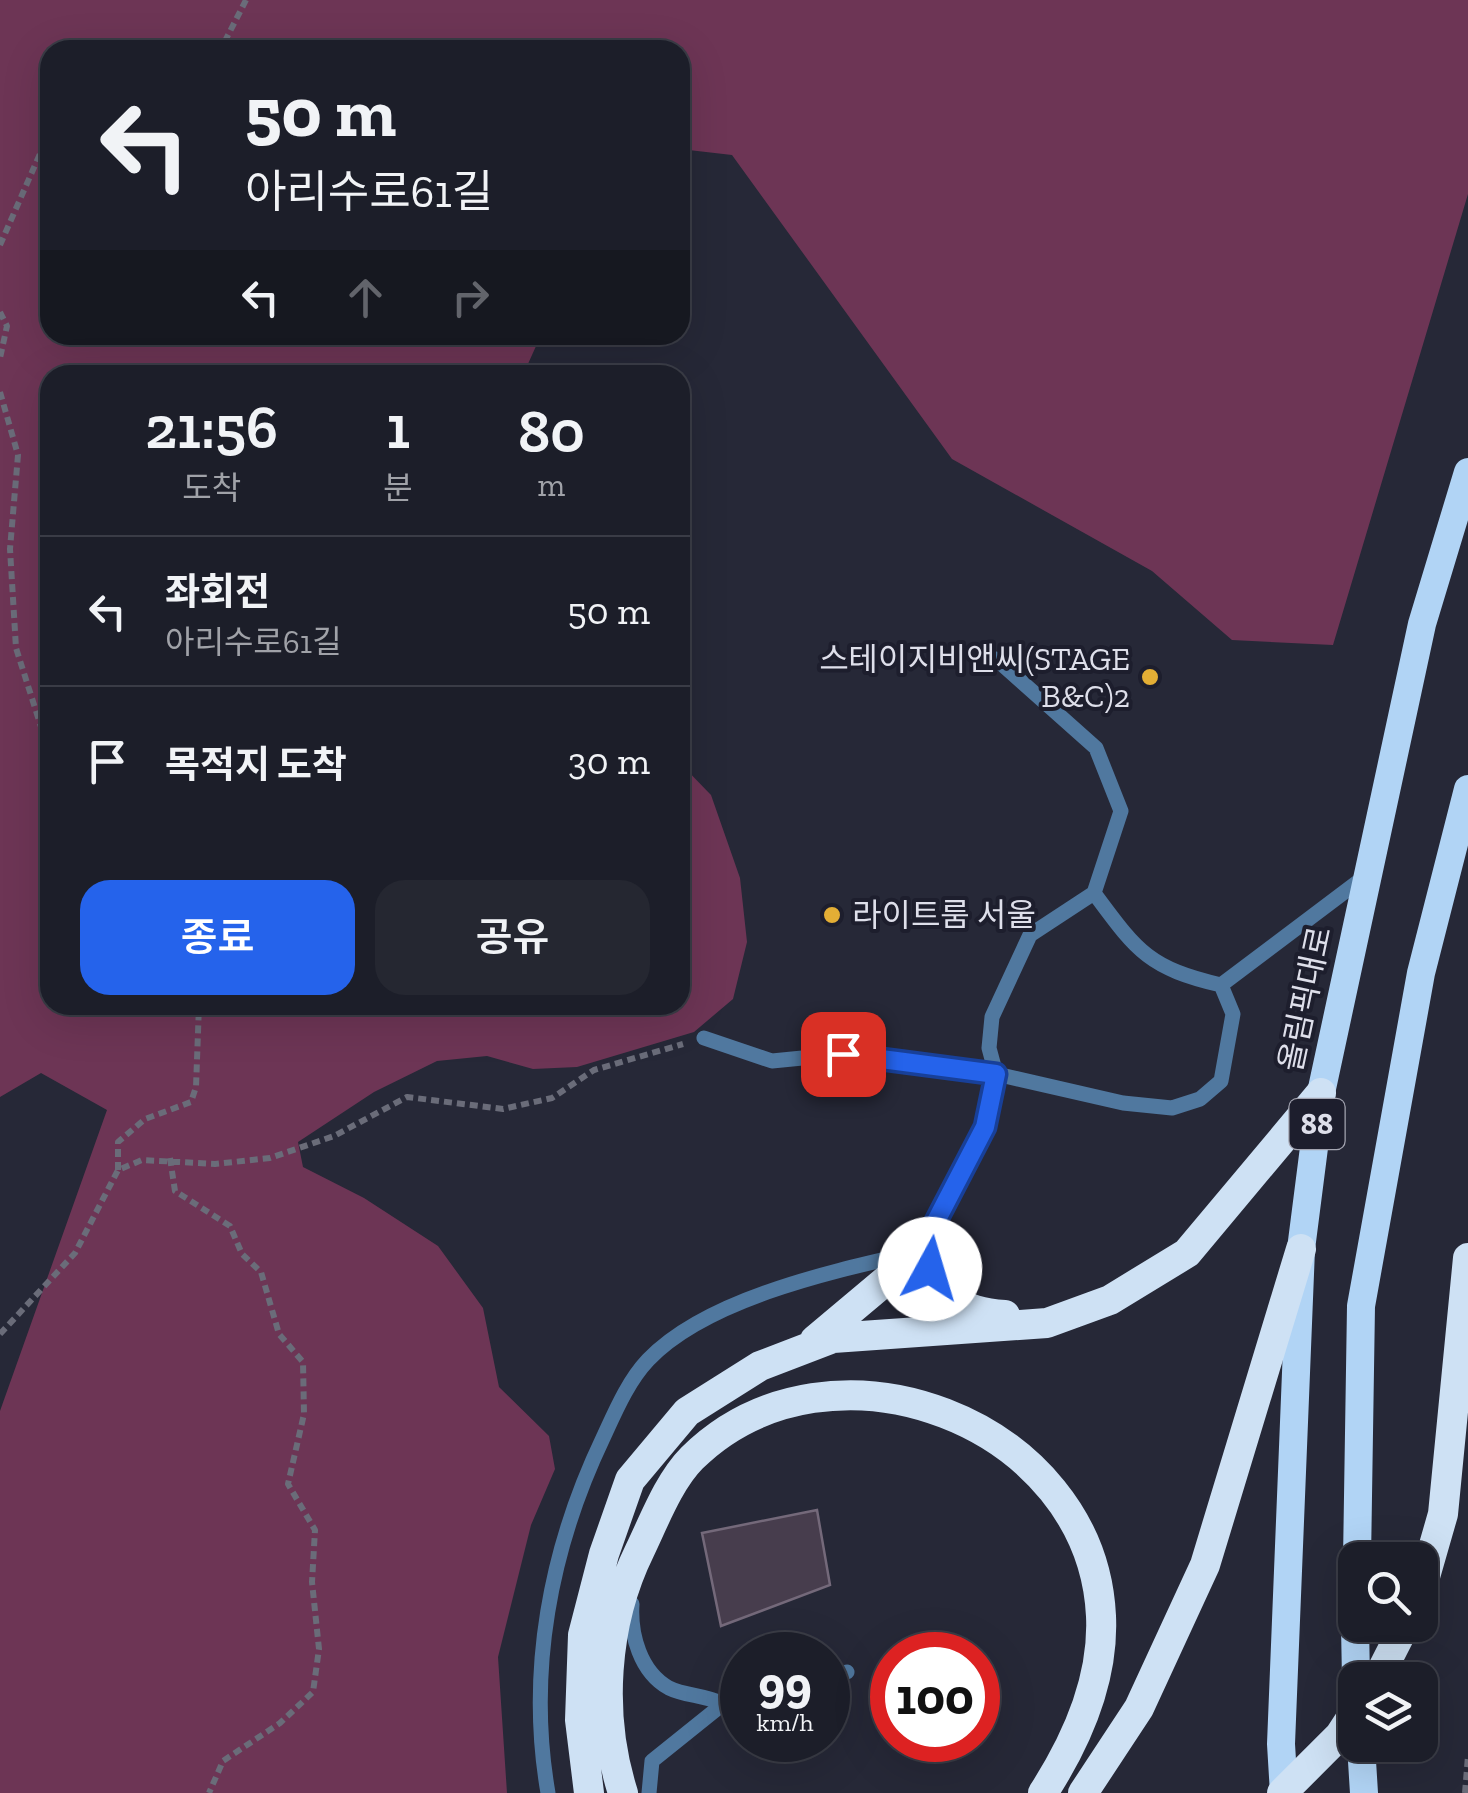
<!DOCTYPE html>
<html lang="ko">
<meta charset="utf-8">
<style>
:root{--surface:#1c1e29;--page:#252731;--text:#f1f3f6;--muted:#a0a2a8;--line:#3a3c46;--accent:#2563eb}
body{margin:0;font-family:"Zilla Slab","Noto Sans KR",serif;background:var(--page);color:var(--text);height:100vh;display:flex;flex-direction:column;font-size:38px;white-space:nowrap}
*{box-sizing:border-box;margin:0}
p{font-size:32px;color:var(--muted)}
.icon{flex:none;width:55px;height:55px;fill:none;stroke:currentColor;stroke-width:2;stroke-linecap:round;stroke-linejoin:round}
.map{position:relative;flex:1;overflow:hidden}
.drawer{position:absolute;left:40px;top:365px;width:650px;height:650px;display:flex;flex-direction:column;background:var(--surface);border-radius:30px;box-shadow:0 10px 40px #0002,0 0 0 2px var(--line)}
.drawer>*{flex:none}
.top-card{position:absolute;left:40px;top:40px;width:650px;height:305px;border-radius:30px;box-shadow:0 10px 40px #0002,0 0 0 2px var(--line);background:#1c1e29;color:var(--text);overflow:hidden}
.buttons{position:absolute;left:1338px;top:1542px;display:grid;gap:20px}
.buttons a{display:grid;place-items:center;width:100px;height:100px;border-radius:20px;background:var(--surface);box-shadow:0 10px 40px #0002,0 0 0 2px var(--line);font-size:50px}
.speed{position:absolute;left:720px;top:1632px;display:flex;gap:20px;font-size:50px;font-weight:700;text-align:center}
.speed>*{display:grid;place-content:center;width:130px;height:130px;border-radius:50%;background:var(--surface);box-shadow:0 10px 40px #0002,0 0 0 2px var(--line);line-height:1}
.speed small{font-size:25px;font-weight:400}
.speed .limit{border:15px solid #d22;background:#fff;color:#111}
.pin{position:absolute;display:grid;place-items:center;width:85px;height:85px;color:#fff;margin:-42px;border-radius:20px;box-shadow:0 5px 15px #0006}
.me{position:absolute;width:110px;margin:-55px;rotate:6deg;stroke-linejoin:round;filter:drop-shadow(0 0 8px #0008)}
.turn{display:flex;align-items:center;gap:35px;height:210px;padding:0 40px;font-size:45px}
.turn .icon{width:130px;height:130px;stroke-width:2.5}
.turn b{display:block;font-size:70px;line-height:85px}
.lanes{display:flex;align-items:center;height:95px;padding:0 40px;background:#0003;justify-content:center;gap:50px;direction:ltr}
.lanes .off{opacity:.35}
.eta{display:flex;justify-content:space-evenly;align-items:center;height:170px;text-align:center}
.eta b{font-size:60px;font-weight:600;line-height:70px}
.cta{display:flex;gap:20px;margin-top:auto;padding:20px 40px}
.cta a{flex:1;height:115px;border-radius:30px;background:var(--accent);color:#fff;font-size:40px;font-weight:600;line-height:115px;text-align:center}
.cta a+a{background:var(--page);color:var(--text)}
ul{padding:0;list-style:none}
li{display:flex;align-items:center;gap:30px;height:150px;padding:0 40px;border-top:2px solid var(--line)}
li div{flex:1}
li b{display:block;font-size:38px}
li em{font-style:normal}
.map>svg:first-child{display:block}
</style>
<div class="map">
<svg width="1468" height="1793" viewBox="0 0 1468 1793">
<rect width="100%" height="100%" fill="#262837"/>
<!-- green -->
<path fill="#6d3555" d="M0,0H1468V194L1333,645L1232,640L1152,571L952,459L732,155L680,149V50H50V335H541L523,375H50V1005H680V763L711,795L740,878L747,942L733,999L694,1032L577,1067L533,1069L487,1056L437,1061L374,1092L298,1142L303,1167L364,1198L438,1246L483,1308L499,1387L549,1436L555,1469L531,1525L498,1657L507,1793H0V1411L107,1110L41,1073L0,1097Z"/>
<!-- building -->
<path fill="#473d4d" stroke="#74697a" stroke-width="2.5" d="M817,1510L830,1585L721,1626L702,1533Z"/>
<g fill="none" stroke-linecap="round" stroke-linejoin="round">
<!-- path -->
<path stroke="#6a6c79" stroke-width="6" stroke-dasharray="8 5" stroke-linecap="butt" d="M215,50L223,45L246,0
M0,245L43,147L50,143
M0,312L7,326L0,358
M0,392L18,455L10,549L16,648L50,755
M170,1158L175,1191L230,1226L242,1254L261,1272L279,1334L303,1362L304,1414L288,1484L315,1530L312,1582L319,1649L313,1692L280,1723L223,1761L209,1793
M118,1170V1142L145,1119L191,1102L196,1087L199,1005
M0,1334L75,1253L118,1170L142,1160L215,1164L270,1158L334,1136L407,1097L503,1109L552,1098L594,1070L683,1044
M1465,1793L1468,1756"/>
<!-- service -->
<path stroke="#50789f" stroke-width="15" d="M1094,893C1137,951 1148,968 1221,985L1367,875
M704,1038L772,1061L843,1054L979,1070L1123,1103L1172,1108L1200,1099L1221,1081L1233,1014L1221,985
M632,1604C630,1634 640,1672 669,1688C685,1696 706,1695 723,1704L652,1761L649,1793
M828,1677L847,1672
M723,1704L742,1699
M548,1793C527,1672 550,1549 603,1438C615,1412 628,1381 648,1360C708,1297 839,1270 921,1251L985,1127L996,1074L989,1048L992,1017L1030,935L1094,893L1121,811L1096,748L996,659"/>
<!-- trunk -->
<path stroke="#b1d4f5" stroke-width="28" d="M1357,1560L1361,1306L1421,973L1468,789
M1355,1625L1356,1680
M1361,1745L1364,1793
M1284,1793L1281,1744L1301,1249L1321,1093L1422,624L1468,472"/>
<!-- motorway -->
<path stroke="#cee1f4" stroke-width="30" d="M815,1340L921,1251C942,1293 954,1312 1005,1315
M1420,1594L1443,1514L1468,1258
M1377,1680L1405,1625
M589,1793L580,1720L583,1635L604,1554L630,1480L687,1412L760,1366L833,1338L1047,1323L1110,1300L1187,1253L1321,1093
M623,1793C598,1715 604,1623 640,1550C654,1521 669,1481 692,1458C830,1322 1092,1422 1101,1616C1104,1679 1076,1742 1043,1793
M1083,1793L1139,1708L1205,1565L1301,1249"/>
<!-- motorway-bridge -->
<path stroke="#cee1f4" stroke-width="30" d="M1282,1793L1340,1735L1355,1712"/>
</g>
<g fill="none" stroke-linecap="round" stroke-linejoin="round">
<defs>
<path id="route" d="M843,1054L996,1074L985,1127L921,1250L930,1269"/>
</defs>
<!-- route casing -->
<use href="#route" stroke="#184099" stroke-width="25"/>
<!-- route -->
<use href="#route" stroke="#2563eb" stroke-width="18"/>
</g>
<!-- markers -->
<g fill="#e3ae35" stroke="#1d1e2d" stroke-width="4">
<circle cx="1150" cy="677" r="10"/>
<circle cx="832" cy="915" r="10"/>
</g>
<g text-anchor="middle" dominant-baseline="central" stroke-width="8" stroke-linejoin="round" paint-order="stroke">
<!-- shield labels -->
<rect fill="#1d1e2d" stroke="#a4a5b1" stroke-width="2.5" x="1289.5" y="1099" width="55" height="50" rx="8"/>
<g font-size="30" font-weight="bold" fill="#dedfea">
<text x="1317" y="1124">88</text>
</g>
<!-- poi labels -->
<g font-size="32" fill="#dedfea" stroke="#1d1e2d" text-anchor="end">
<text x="1130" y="659">스테이지비앤씨(STAGE<tspan x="1130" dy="37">B&amp;C)2</tspan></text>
<text x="852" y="915" text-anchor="start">라이트룸 서울</text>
</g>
<!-- street labels -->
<g font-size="32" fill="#dedfea" stroke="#1d1e2d">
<text transform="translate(1305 999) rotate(-78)">올림픽대로</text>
</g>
</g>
</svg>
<div class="buttons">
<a><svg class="icon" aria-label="search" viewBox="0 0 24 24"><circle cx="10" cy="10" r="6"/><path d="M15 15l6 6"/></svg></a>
<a><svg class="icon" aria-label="layers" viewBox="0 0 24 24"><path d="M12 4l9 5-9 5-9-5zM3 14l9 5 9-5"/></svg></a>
</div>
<div class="speed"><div>99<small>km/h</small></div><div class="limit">100</div></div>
<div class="pin" style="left:843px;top:1054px;background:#d93025"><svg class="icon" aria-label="arrive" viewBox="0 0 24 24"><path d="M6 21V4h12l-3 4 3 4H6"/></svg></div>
<svg class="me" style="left:930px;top:1269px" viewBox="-20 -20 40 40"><circle r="19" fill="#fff"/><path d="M0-13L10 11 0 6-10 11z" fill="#2563eb"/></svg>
<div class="top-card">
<div class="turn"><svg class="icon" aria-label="left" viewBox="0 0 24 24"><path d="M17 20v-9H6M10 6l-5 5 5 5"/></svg><div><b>50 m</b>아리수로61길</div></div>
<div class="lanes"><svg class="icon" aria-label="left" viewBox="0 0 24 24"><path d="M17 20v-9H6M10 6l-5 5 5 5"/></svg><svg class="icon off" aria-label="ahead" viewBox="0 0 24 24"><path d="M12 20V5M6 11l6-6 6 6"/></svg><svg class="icon off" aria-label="right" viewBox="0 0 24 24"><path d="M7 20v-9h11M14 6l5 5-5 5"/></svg></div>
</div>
<section class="drawer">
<div class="eta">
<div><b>21:56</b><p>도착</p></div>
<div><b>1</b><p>분</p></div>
<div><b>80</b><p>m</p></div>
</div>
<ul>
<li><svg class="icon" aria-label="left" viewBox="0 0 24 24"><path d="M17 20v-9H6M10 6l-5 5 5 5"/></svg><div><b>좌회전</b><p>아리수로61길</p></div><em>50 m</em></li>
<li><svg class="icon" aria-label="arrive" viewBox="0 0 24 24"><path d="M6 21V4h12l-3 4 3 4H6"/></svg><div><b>목적지 도착</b></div><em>30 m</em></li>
</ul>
<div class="cta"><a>종료</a><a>공유</a></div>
</section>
</div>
